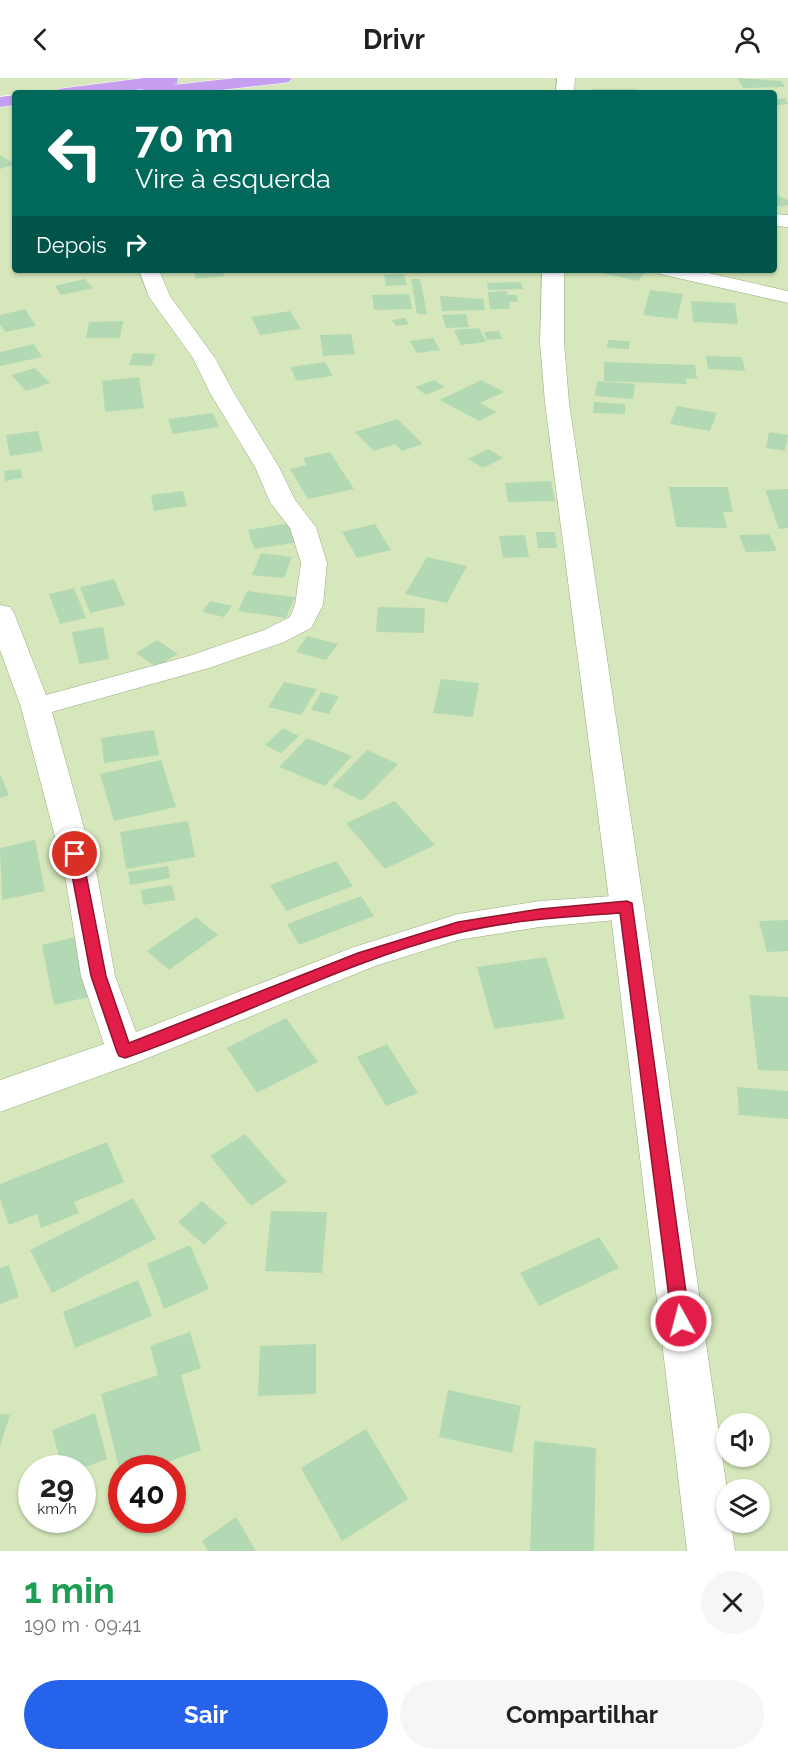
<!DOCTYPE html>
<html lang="pt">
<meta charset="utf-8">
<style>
:root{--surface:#fff;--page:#f6f6f6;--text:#202124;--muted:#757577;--accent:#2563eb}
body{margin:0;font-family:Raleway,sans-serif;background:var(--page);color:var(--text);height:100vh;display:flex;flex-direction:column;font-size:22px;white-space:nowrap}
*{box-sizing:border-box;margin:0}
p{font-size:20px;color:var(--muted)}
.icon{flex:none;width:33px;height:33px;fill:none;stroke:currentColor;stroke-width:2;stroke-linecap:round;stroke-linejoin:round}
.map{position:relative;height:1473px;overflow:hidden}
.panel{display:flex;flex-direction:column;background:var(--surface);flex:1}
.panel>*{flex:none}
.hud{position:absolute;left:12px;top:12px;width:765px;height:183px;border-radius:6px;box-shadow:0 2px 4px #0004;background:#00695c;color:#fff;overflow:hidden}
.tools{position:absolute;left:716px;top:1335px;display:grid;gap:12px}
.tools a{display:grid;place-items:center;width:54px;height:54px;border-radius:50%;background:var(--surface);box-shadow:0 2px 4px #0004;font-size:30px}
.speed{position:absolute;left:18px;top:1377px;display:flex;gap:12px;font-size:30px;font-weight:700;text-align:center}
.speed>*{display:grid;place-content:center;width:78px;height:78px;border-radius:50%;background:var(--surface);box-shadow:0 2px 4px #0004;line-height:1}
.speed small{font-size:15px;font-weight:400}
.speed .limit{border:9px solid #d22;background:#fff;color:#111}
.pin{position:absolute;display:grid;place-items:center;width:51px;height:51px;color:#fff;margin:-26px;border:3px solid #fff;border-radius:50%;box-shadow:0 2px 6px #0007}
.me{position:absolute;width:66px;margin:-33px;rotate:353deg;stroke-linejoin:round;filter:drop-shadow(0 0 4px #0008)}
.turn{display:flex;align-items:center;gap:21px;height:126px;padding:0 24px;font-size:27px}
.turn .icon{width:78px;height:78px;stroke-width:2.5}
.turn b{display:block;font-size:42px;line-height:51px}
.then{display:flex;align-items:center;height:57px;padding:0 24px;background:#0003;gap:12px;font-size:22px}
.round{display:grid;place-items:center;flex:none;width:63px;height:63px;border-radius:32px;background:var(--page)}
.overview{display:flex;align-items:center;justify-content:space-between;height:102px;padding:0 24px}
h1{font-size:36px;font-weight:700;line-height:45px;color:#1e9e55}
.primary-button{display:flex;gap:12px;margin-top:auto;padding:12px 24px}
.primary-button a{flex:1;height:69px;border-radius:36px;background:var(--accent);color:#fff;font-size:24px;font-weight:700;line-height:69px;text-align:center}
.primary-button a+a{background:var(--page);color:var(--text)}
header{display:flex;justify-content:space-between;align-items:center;height:78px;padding:0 24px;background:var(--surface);font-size:27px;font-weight:700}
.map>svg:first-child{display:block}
</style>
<header><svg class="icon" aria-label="back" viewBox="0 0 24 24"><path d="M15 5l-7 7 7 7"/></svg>Drivr<svg class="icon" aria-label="person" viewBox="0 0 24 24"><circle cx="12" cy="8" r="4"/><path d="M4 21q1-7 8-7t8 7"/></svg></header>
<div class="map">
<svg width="788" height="1473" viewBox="0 0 788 1473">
<rect width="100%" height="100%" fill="#d6e8bb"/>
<!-- building -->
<path fill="#b3d8b4" d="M737,0L781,3L785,9L743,10Z
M592,11H637L638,15H593Z
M785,20L788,26L774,28V22Z
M0,77L15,86L0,91Z
M774,116L788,122V127L782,129L774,126Z
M193,192H222L224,198L196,201Z
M605,192H648L638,203L602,195Z
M404,196L407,207L386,208L384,197Z
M85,201L93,210L61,217L55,208Z
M411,201H420L427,236H417Z
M521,204L523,211L488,212L487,205Z
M650,212L683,216L677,241L643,237Z
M507,213V217H517L518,224H509L510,231H490L488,214Z
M409,216L412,231L374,232L372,217Z
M440,218L483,221L485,232L442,233Z
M691,223L735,225L738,246L693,244Z
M25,231L36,248L5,254L0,246V237Z
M290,233L301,251L260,257L251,239Z
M466,236L469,249L446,250L442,237Z
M405,240L409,246L396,248L392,242Z
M123,243L120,260H86L89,244Z
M479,250L486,264L461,267L454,252Z
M499,253L502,261L487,262L484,254Z
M351,256L355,276L323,278L320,257Z
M433,260L440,272L417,275L410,263Z
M608,262L629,263V271L607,270Z
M34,266L42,279L0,288V274Z
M133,275L156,276L151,288L129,287Z
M706,278L742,279L745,293L708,291Z
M325,284L333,298L297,303L290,289Z
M604,284L695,287L697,301L686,300L687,306L604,303Z
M35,290L50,305L26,313L11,297Z
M139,299L144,330L105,334L102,303Z
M434,302L445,309L426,317L415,309Z
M481,302L504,314L480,325L497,334L479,343L440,322Z
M597,303L635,306L633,321L595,318Z
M594,324L625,326V336L593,335Z
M677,328L717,335L710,353L670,346Z
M213,335L219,349L173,356L168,341Z
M397,341L423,366L402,373L395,366L374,373L355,354Z
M38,353L43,373L10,378L6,357Z
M769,354L788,357L785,373L766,370Z
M488,371L503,380L483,390L468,381Z
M330,374L354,411L308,421L290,391L307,387L303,380Z
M21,391L22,400L5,403L4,393Z
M551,403L555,423L508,424L505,405Z
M669,409H728L733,434H723L727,450L676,449Z
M788,411V450L779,451L765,412Z
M183,413L187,428L154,433L151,417Z
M291,445L299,464L254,471L248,452Z
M375,446L391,472L357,480L342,454Z
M536,454H555L557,470H538Z
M769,456L777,473L746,474L739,457Z
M525,457L529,479L503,480L499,458Z
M261,475L292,479L284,500L252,497Z
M427,479L467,488L447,525L405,516Z
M114,501L125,527L90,535L80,509Z
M74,510L86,540L60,546L49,516Z
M247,513L295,519L286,540L238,533Z
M210,523L232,528L224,539L202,534Z
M378,529L425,530L424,555L376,554Z
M103,549L109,581L79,586L72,554Z
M307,558L338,566L326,582L296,574Z
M157,562L178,576L156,589L136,575Z
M441,601L479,605L473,639L433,635Z
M284,604L317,611L301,637L268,629Z
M321,614L339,618L329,636L311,632Z
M283,650L299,658L281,675L265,667Z
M154,652L159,677L104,685L101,660Z
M307,660L352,678L325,708L279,689Z
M367,672L398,686L362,723L332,708Z
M161,682L176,729L114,743L100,696Z
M0,696L9,717L0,720Z
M395,723L435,767L385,791L346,745Z
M188,743L195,779L126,791L120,754Z
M35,762L45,813L2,822L0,770Z
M336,783L353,808L286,833L270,807Z
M168,788L170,800L130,807L128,794Z
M172,807L175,822L143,827L141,812Z
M361,818L374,838L299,867L287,846Z
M196,839L218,857L169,892L147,873Z
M788,842V873L767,874L759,843Z
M75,859L89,919L54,927L42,867Z
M546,879L565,941L494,951L477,889Z
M749,917L788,919V993L758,992Z
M286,940L318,984L257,1015L227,970Z
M387,966L418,1015L386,1028L357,979Z
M737,1009L788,1013V1041L739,1037Z
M245,1056L287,1104L251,1128L210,1078Z
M107,1064L124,1104L74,1124L79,1135L41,1150L37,1136L9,1147L0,1121V1106Z
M133,1120L156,1161L52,1215L30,1172Z
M202,1123L227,1145L204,1167L178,1144Z
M271,1133L327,1134L322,1195L265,1193Z
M599,1159L619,1190L539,1228L520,1195Z
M190,1167L209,1211L164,1231L147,1186Z
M9,1187L19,1219L0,1226V1190Z
M138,1202L152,1238L75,1270L63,1234Z
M190,1254L201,1290L181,1297L201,1372L151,1390H122L121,1398L101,1316L158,1297L150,1268Z
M316,1266V1316L258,1318L260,1268Z
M448,1312L521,1328L512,1375L439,1359Z
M95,1335L107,1381L83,1390H62L52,1352Z
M0,1336L10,1337L0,1368Z
M366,1351L408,1421L342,1463L301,1390Z
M534,1363L596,1370L594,1473H530Z
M236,1439L256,1473H208L202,1463Z"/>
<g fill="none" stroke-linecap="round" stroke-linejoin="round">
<defs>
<path id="street" d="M774,136L788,137V149L774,148Z
M139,192H159L170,218L215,280L234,315L279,389L295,422L316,449L327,485L323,527L311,550L284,564L209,590L52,634L97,797L115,898L136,954L351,870L458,836L540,823L627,817L639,820L644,829L639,838L627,841L540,849L458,862L375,888L138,984L0,1034V1002L104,966L81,898L65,797L21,629L0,572V527L10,529L14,535L46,617L189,578L264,552L290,539L295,527L301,485L290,450L270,424L255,389L210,315L193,280L149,219Z
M657,192H695L788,213V225L660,196Z"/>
<path id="secondary" d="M557,0H575L574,15H556Z
M542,192H564V264L569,325L644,829L727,1412L726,1444H731L735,1473H687L610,829L545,325L540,264Z"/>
<path id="highway" d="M144,0H178L177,6L173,7L235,0H292L289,4L283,5L195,15H138L143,11L108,15H56L59,11L65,10Z
M15,17V27L0,29V19Z"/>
</defs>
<!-- street casing -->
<use href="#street" stroke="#99aa7f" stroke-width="1"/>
<!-- secondary casing -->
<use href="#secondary" stroke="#99aa7f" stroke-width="1"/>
<!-- highway casing -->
<use href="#highway" stroke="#fff" stroke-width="1"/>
<!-- street -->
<use href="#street" fill="#fff" fill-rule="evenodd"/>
<!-- secondary -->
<use href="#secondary" fill="#fff" fill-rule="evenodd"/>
<!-- highway -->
<use href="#highway" fill="#c69ff1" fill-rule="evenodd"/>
</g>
<!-- route -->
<path fill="#e11d48" stroke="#92132f" stroke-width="1.5" d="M75,771L82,776L106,898L129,965L358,875L458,844L540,831L627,823L632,825L690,1243L688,1249L681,1252L675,1249L672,1243L620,835C567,839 510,842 458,855C342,884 237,942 125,980L119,978L117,974L91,898L68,776Z"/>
</svg>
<div class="tools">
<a><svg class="icon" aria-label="sound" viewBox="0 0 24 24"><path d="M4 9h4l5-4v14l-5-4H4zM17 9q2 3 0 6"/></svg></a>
<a><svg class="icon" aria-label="layers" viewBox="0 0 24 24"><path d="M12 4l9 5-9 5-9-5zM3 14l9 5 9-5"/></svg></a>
</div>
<div class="speed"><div>29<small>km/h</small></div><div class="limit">40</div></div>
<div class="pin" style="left:75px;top:776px;background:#d93025"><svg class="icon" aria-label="arrive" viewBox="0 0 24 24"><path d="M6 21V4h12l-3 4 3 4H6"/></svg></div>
<svg class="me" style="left:681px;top:1243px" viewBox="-20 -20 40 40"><circle r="17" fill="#e11d48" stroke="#fff" stroke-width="3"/><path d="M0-11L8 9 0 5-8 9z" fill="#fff"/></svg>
<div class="hud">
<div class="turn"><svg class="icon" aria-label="left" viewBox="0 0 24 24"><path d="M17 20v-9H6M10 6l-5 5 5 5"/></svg><div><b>70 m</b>Vire à esquerda</div></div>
<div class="then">Depois<svg class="icon" aria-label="right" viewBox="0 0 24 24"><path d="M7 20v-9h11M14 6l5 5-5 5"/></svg></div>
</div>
</div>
<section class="panel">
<div class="overview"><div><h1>1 min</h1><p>190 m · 09:41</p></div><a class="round"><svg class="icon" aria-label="close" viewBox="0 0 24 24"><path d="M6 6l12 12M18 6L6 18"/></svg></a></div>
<div class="primary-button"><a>Sair</a><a>Compartilhar</a></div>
</section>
